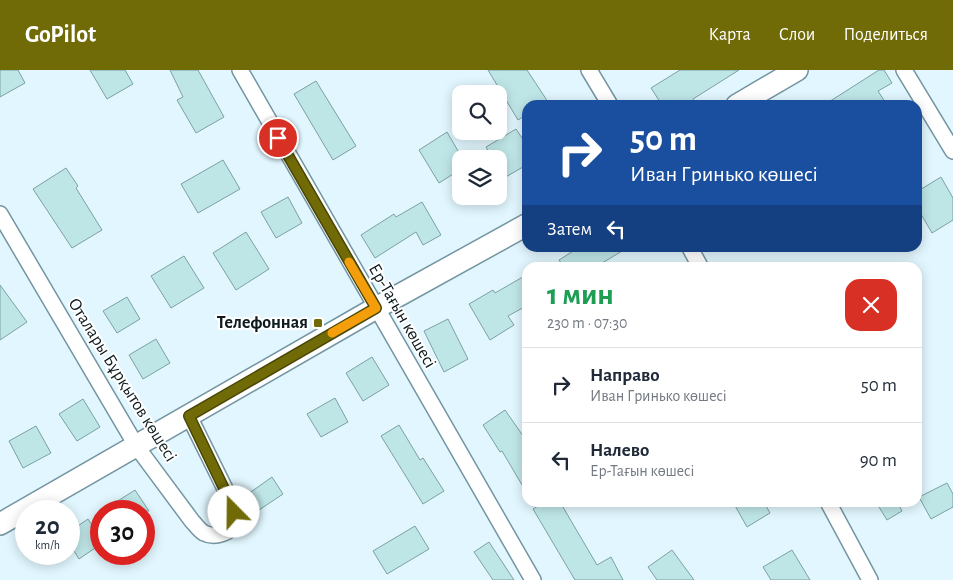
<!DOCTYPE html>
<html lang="ru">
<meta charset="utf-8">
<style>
:root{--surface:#fff;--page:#f2f2f3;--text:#1f2937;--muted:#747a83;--line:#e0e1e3;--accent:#716b07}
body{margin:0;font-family:"Alegreya Sans",sans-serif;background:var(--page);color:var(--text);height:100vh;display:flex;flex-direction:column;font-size:19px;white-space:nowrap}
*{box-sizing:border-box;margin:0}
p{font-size:16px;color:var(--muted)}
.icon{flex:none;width:28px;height:28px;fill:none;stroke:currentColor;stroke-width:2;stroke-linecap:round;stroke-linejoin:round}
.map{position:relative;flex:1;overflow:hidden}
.details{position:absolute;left:522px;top:192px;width:400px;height:245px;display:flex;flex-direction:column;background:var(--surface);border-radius:15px;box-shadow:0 2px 12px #0003}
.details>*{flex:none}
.hud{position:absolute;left:522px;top:30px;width:400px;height:152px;border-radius:15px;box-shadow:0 2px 12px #0003;background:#1a4fa0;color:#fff;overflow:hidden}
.controls{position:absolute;left:452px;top:15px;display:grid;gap:10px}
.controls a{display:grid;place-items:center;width:55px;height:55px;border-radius:10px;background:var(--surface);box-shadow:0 2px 12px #0003;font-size:25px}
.speed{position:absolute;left:15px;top:430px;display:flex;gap:10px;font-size:25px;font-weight:700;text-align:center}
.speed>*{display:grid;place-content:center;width:65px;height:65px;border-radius:50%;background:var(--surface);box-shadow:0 2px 12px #0003;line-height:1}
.speed small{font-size:12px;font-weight:400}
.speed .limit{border:8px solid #d22;background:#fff;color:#111}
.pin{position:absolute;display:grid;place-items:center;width:42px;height:42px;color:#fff;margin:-21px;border:2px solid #fff;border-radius:50%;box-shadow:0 1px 5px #0007}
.me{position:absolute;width:55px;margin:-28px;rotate:338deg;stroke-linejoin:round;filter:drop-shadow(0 0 4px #0008)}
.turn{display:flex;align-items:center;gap:18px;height:105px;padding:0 25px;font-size:22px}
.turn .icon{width:65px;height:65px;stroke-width:2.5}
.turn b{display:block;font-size:35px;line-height:42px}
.then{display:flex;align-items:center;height:48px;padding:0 25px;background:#0003;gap:10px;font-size:19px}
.round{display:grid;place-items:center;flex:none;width:52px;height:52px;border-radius:15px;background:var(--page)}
.head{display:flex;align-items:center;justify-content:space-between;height:85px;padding:0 25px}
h1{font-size:30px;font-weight:700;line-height:38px;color:#1e9e55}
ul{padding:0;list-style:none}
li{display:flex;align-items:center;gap:15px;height:75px;padding:0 25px;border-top:1px solid var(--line)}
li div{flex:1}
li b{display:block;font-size:19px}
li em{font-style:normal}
header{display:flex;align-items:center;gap:30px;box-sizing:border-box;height:70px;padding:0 25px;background:var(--accent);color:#fff}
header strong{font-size:24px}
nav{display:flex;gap:28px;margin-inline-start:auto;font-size:18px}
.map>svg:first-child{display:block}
</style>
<header>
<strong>GoPilot</strong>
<nav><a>Карта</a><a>Слои</a><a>Поделиться</a></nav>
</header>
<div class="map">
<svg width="953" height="510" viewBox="0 0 953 510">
<rect width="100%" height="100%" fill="#e1f6fe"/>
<!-- building -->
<path fill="#bfe6e7" stroke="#7ca1a2" d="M0,0H18L25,13L0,27Z
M90,0H125L133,14L107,29Z
M170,0H198L224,47L196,63L177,30L183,27Z
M488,0H527L550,35H528V44L518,50Z
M680,0H739L693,29L696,35H662L651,18Z
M879,0H884L892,13L878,21L887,35H824Z
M316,11L356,76L333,90L294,24Z
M516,59L528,77V94L504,108L499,98V89H493L486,77Z
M447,62L461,86V99L439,113L419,80Z
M223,90L240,119L198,143L181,114Z
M66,98L78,116L76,118L102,160L72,178L33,119Z
M941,107L953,128V150L932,163L918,139V121Z
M288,127L302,153L276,168L261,142Z
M422,132L441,165L423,175L416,162L375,188L361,165L394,144L396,147Z
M246,162L269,199L236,220L213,183Z
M578,178H627L594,198H564L559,190Z
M184,186L204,218L171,238L151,206Z
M528,204V235L508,246L514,255L490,270L469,234L493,220L495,223Z
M0,215L27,252L0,270Z
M127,227L140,249L117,263L103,241Z
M448,249L468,289L444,302L424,261Z
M156,269L170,293L143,309L129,285Z
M372,287L389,315L363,331L346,303Z
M335,328L348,352L321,367L307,344Z
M83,329L100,357L77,371L59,344Z
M505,340L528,373V425L502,381L500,382L483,355Z
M399,355L420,390L423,388L444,421L423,434L381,366Z
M36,356L51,383L23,398L9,371Z
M272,407L283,424L259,440L248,424Z
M947,413L953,424V437L931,449L919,427Z
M135,420L149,441H102Z
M544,432H560L597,495L611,487L623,510H575L533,439Z
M733,432H764L770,443L747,457Z
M885,432H897L902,441L887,450L879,437Z
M88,449L101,469V474L79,489L69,473V462Z
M415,456L429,479L387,504L373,481Z
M489,472L514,510H493L474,482Z
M672,480L694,510H657L648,497Z
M792,480L810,510H771L763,497Z"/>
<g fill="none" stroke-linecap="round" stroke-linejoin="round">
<defs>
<path id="street" d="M240,0L533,510
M589,0L610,35
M904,0L953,81
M0,144L137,377L192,451C196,455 199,460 204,463C214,468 232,464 234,451C235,444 232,437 231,431L189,346
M690,178L701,198
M828,432L870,510"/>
<path id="secondary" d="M737,35L797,0
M0,454L376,238L528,154"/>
</defs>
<!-- street casing -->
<use href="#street" stroke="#7495a1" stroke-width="18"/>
<!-- secondary casing -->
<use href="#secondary" stroke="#7495a1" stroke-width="24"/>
<!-- street -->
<use href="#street" stroke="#fff" stroke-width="15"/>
<!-- secondary -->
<use href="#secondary" stroke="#fff" stroke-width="21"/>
</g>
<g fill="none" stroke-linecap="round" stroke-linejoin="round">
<defs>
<path id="route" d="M234,442L230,431L189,346L376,238L278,68"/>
</defs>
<!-- route casing -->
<use href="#route" stroke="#494605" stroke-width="12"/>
<!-- route -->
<use href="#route" stroke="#716b07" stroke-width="9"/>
<!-- slow -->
<path stroke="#f59e0b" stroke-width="9" d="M332,263L376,238L349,192"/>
</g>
<!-- markers -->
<rect fill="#716b07" stroke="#fff" stroke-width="2" x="313" y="248" width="10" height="10" rx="2.5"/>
<g text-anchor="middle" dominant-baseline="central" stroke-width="4" stroke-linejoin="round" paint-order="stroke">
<!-- street labels -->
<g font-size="18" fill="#0d1b1f" stroke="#fff">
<text transform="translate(402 246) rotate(60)">Ер-Тағын көшесі</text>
<text transform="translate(122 310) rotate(58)">Оталары Бұрқытов көшесі</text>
</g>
<!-- poi labels -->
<g font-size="18" font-weight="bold" fill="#0d1b1f" stroke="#fff" text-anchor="end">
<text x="308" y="253">Телефонная</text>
</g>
</g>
</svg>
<div class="controls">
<a><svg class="icon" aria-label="search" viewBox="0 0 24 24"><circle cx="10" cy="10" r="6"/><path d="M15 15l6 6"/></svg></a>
<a><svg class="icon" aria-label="layers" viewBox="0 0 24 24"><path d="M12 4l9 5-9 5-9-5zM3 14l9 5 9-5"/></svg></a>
</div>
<div class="speed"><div>20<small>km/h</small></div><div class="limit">30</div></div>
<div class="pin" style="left:278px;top:68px;background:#d93025"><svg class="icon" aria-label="arrive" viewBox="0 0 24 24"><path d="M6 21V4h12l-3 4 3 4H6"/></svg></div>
<svg class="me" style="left:234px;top:442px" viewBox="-20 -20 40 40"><circle r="19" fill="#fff"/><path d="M0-13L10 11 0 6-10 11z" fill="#716b07"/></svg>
<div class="hud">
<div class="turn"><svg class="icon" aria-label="right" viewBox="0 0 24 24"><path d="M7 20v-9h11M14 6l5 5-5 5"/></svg><div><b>50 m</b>Иван Гринько көшесі</div></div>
<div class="then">Затем<svg class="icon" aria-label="left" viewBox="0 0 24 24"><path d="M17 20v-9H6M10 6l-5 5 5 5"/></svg></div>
</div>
<section class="details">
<div class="head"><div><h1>1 мин</h1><p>230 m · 07:30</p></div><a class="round" style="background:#d93025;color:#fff"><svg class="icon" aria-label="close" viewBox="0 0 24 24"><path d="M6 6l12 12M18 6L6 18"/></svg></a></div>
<ul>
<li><svg class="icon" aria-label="right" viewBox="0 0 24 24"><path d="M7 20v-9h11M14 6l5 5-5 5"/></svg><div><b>Направо</b><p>Иван Гринько көшесі</p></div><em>50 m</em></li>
<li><svg class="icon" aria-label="left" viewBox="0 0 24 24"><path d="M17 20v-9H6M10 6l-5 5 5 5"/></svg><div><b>Налево</b><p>Ер-Тағын көшесі</p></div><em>90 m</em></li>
</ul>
</section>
</div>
